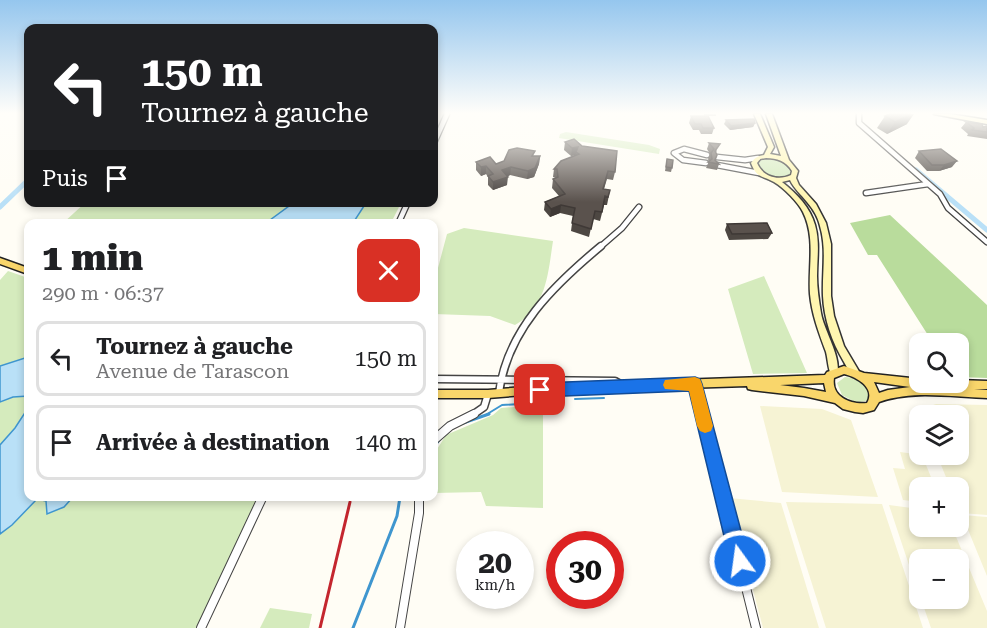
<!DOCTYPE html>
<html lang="fr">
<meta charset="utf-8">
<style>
:root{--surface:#fff;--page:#f6f6f6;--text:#202124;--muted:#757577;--line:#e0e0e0}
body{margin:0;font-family:"Roboto Serif",serif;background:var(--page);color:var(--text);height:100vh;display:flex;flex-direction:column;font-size:22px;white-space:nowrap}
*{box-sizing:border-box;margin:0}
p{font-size:20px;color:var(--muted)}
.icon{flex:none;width:33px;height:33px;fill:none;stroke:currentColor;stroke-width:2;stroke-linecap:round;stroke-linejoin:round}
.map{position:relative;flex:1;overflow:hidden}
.sheet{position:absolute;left:24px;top:219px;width:414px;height:282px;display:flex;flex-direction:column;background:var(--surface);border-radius:12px;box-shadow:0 3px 9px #0003}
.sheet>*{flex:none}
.hud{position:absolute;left:24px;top:24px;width:414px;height:183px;border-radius:12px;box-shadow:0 3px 9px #0003;background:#202124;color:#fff;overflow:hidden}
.fabs{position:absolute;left:909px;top:333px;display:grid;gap:12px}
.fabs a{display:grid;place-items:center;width:60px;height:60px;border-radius:12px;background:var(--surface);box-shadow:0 3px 9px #0003;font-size:30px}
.speed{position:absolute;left:456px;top:531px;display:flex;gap:12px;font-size:30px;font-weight:700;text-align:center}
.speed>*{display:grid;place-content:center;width:78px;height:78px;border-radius:50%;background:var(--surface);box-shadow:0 3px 9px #0003;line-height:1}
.speed small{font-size:15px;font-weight:400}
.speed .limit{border:9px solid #d22;background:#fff;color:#111}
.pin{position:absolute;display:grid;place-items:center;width:51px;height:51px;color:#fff;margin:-26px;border-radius:12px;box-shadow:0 3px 9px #0006}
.me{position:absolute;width:66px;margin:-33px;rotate:346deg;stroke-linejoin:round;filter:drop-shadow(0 0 4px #0008)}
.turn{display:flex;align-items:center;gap:21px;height:126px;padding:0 18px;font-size:27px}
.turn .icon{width:78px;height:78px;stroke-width:2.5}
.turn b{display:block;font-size:42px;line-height:51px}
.then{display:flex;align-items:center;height:57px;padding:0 18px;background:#0003;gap:12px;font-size:22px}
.round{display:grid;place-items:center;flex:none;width:63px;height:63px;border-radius:12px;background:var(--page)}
.summary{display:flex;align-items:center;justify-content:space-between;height:102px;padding:0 18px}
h1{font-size:36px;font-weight:800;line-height:45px}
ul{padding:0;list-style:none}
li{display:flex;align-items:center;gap:18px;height:75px;margin:0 12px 9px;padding:0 6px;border:3px solid var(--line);border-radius:12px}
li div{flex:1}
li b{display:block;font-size:22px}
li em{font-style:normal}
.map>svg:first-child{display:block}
</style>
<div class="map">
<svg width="987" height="628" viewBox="0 0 987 628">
<rect width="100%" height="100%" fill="#fffdf5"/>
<!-- farmland -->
<path fill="#f6f3d4" d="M936,404L987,405V515L961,513L958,488L950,487L937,455L958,454V416L921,415L918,410Z
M760,406L822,409L851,420L878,497L782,492Z
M900,452L922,455L935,487L920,488L919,502L903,500L893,468L905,469Z
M729,498L781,503L819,628H763Z
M786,502L882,504L923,628H826Z
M889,505L919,509L920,526L952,527L987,611V628H931L921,599L958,598V560H920L919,595Z
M962,515L987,517V576Z"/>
<!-- green -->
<path fill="#d5ebbd" d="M566,132L649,145L660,149L659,154L559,138L560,134Z
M765,158H774L788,164L792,172L791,175L778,178L762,172L758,162Z
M86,202H293V203L266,223H63Z
M366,203H401L391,223L353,224Z
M464,228L553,241C548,273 547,307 515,325L490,316L434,314V283L447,234Z
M8,271L28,278V357L0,366V280Z
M764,276L807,373L753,374L728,289Z
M845,377L855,378L868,388L869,400L857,403L842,395L837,383Z
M28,396C28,416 13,430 0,445V402L13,397Z
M543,405V508L486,506L481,492L434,493V454L446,435L493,415L501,408Z
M73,497H259L196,628H0V534L12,525L37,499L46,501L47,514L64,507Z
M270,608L312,614L309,628H260Z"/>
<!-- forest -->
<path fill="#b9dc9c" d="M890,215L987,305V378L959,377L958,344L933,343L877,255H868L850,223Z"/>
<!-- water -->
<path fill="#b9e0f7" stroke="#3f96cf" stroke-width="1.5" d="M293,203V202L366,203L353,223H266Z
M28,357V396L13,397L0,402V366Z
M28,408V496L73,497L64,507L47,514L46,501L37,499L12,525L0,534V445L15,428Z"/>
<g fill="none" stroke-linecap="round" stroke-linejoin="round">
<!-- stream-far1 -->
<path stroke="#3f96cf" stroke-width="2" d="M575,399L604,398
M484,416L502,405L552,402"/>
<!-- stream -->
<path stroke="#3f96cf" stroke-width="3" d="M463,423L489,414
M434,447L439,440
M353,628L397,516L400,497"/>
<!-- canal -->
<path stroke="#b9e0f7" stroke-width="5" d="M916,170L987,230
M0,207L28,180"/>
<defs>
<path id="street-far2" d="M859,114V123L940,194L948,208L987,242
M434,143L447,114
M717,157L745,160L758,158
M706,163L683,160L674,153L684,149L707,155
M717,165L759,173
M866,193L928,184
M398,224L408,202
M599,248L622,228L639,207"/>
<path id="street-far1" d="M434,379L615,381L622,385
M695,384L703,416
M499,393C507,330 554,285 601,246
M471,416L484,407L488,394"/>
<path id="street" d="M703,414L756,628
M434,440L450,426L474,414
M201,628L263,496
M400,628L419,513V496"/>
<path id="secondary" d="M754,114H760L774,147L770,154L781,156L766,114H772L789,160L798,171L796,178L799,185L816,204L826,223L831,244V296L834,316L844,346L860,373L859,376C851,377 848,369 844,362C832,342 824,319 823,296C822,272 827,249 820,226C818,217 813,209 807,202C801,194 794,189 790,180L782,182C797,194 810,207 815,225C820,242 817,259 817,276C817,289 819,301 821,313C824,331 842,357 837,375L834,376L831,375C828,368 828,360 826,352C819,333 812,315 810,294C808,267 816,238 803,212C798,202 784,188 774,182C762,175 757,179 751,163C755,158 757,156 764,155L768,147ZM766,158C777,158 786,161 792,171L791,175C778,181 763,177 757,163L760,159Z
M934,114H950L987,120V124Z"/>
<path id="primary" d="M0,258L28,268V274L0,264Z
M844,366L864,373L920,379V382H958V380L987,381V389H974L987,390V398C951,397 913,390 879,402L874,410L863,413L855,412L843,409L835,403L804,396L752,390L748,389L747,386L560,392L488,398H434V390H488L560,384L825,375L827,372ZM844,374C857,377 876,388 867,403C851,405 831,397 834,378ZM874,382L910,387L888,390L879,393ZM824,383L826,392L804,388L780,385Z"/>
</defs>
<!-- street-far2 casing -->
<use href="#street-far2" stroke="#444" stroke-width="7"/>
<!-- street-far1 casing -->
<use href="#street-far1" stroke="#444" stroke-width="9"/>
<!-- street casing -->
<use href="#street" stroke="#444" stroke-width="10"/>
<!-- secondary casing -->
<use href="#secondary" stroke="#333" stroke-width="3"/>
<!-- primary casing -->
<use href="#primary" stroke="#222" stroke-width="3"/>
<!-- street-far2 -->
<use href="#street-far2" stroke="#fff" stroke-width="4.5"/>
<!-- street-far1 -->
<use href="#street-far1" stroke="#fff" stroke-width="6"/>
<!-- street -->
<use href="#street" stroke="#fff" stroke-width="8"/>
<!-- secondary -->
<use href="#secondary" fill="#fff6b0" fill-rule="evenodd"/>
<!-- primary -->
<use href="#primary" fill="#f9d66b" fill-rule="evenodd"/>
<!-- rail -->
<path stroke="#c4262e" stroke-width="3" d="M320,628L350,502"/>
</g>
<!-- wall -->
<path fill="#4d4742" d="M704,114H716V116H708L714,128L712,134H701L699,130H693L689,123L691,116H704Z
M885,116L907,124L887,134L877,128Z
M726,120L755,123L753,127L730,130L724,124Z
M966,122L983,127L987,126V139L967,136L968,134L961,128Z
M565,142L582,146L615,172L613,180L607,179L604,189L610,190L607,205H604L600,221L593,219L589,237L571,231L573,216L560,213L550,217L544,210L545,202L559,196L552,188L553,179L556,178L553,177L554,169L576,155L571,156L564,150Z
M709,143L717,151L716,152L717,155L715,160L719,164L717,170L706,168L709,162L708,159L710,154L707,149Z
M919,151L952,167L939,171H927L915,158Z
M534,156H540L539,164L534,177L527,179L510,175L507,177V185L493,190L488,185V177L486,174L481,176L476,170V162L496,164Z
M667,159L672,168L671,172L665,171Z
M727,224L772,233L768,239L729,240L725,230Z"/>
<!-- shaded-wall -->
<path fill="#3f3936" d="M911,114H914L907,124L887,134L895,122Z
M755,123L753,127L730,130L731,126Z
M578,147L576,155L571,156L572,148Z
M540,156L539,164L534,177L527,179L528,171Z
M957,161L952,167L939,171L944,165Z
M486,166V174L481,176V167Z
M511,167L510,175L502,179V170Z
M508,177L507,185L493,190V182Z
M561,205L560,213L550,217L551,209Z"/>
<!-- building -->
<path fill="#5a524d" stroke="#3f3936" stroke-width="1.5" d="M889,114H911L895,122L885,116Z
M691,116H708L714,128H703L701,124H695Z
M754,119L755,123L731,126L726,120Z
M966,122L982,124L983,127L987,126V132L972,130L974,128Z
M574,139L582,146L617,151L615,172L608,171L603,189L610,190L608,197L605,196L602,212L595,211L591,229L572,223L575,208L561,205L551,209L545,202L565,194L553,179L558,177L557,169H554L561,161L579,154L576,152L578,147L572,148L565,142Z
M709,143L720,144L715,151L717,155L715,160L719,164L708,162L712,159L711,153L714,149Z
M517,148L535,151L532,156H540L535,168L528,171L511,167L502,170L508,177L493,182L488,176L493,174L486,166L481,167L476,162L490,157L496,164L504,161L509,150Z
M941,149L957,161L944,165H932L919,151Z
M667,159L673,160L672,168L666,167Z
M767,223L772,233L732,234L727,224Z"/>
<!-- sky -->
<linearGradient id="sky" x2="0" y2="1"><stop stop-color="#95c6ee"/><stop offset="0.56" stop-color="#fffefa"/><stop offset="1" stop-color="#fffefa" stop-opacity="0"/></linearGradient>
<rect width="987" height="202" fill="url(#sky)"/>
<!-- route -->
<path fill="#1a73e8" stroke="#114b97" stroke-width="1.5" d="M695,377L700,379L702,384L749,561L746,568L740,571L733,568L730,561L689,391L540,397L534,395L532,390L534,385L540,383Z"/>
<!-- slow -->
<path fill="#f59e0b" d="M695,377L700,379L702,384L713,426L711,431L705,433L700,431L697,426L689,391L665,389L663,385L665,380Z"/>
</svg>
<div class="fabs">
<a><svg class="icon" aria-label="search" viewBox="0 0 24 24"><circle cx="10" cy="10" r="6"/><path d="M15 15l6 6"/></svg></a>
<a><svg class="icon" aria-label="layers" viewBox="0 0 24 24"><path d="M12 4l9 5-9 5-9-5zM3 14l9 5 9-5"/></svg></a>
<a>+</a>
<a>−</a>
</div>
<div class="speed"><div>20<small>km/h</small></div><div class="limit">30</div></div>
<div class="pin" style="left:540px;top:390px;background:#d93025"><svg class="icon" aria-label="arrive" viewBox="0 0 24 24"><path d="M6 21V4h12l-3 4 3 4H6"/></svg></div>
<svg class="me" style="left:740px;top:561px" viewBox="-20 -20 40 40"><circle r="17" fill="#1a73e8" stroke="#fff" stroke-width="3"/><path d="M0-11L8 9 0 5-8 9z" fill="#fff"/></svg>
<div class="hud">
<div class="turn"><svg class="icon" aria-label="left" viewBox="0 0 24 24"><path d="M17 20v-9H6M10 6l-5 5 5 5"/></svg><div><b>150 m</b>Tournez à gauche</div></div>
<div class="then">Puis<svg class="icon" aria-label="arrive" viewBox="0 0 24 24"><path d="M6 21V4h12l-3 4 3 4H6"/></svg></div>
</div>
<section class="sheet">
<div class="summary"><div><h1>1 min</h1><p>290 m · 06:37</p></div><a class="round" style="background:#d93025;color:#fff"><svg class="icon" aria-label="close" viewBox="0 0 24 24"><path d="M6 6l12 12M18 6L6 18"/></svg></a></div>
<ul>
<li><svg class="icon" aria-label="left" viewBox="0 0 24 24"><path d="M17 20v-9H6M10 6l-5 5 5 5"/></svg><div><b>Tournez à gauche</b><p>Avenue de Tarascon</p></div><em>150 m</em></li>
<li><svg class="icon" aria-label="arrive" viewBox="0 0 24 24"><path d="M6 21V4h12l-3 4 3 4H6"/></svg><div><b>Arrivée à destination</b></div><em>140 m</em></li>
</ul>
</section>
</div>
